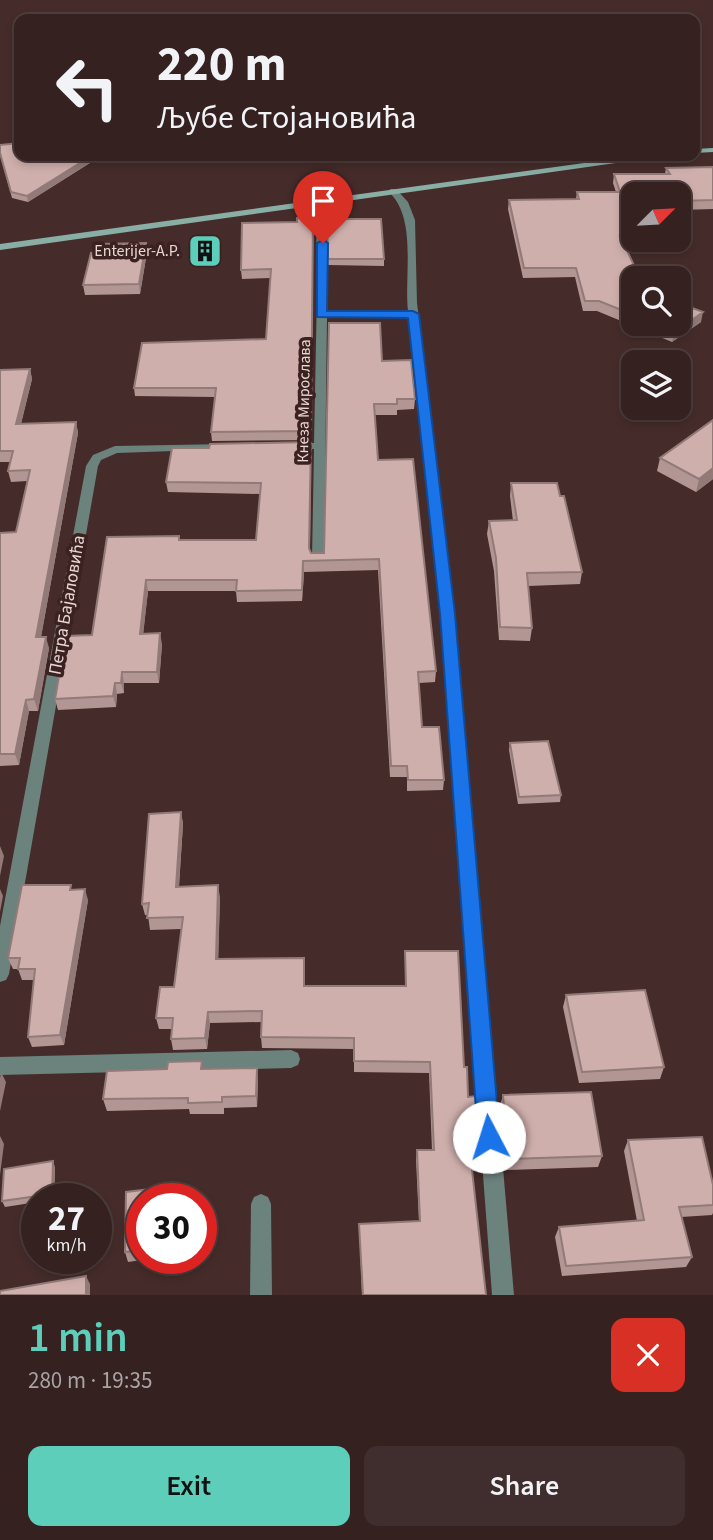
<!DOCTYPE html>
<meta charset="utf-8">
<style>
:root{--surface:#342120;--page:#3f2e2d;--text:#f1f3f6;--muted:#a9a3a5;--line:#4e3e3e;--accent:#5cceba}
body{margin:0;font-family:"Source Sans 3",sans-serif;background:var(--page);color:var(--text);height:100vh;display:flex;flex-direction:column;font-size:26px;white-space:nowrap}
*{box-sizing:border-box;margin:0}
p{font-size:23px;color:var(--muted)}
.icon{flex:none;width:38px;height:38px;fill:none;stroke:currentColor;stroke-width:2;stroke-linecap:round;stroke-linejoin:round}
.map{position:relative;height:1295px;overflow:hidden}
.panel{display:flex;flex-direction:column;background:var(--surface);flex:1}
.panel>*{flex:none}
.banner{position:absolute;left:14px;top:14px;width:686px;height:147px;border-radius:14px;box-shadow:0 4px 10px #0003,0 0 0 2px var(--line);background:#342120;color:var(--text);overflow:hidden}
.needle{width:46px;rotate:66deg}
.tools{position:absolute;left:621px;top:182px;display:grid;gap:14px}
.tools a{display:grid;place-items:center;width:70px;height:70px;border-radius:14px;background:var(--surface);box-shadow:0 4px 10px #0003,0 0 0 2px var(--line);font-size:35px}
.speed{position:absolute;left:21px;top:1183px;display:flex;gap:14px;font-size:35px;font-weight:700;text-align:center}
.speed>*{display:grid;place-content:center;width:91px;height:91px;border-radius:50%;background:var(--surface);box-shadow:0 4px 10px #0003,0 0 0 2px var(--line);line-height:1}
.speed small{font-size:18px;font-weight:400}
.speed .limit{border:10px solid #d22;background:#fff;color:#111}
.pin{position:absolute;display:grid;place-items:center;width:60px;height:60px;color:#fff;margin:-72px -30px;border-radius:50% 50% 50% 0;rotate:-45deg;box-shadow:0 0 7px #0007}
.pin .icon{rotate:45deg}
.me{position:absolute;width:77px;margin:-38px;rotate:355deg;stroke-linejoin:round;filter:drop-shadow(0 0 5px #0008)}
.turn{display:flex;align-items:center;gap:24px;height:147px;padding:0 28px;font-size:32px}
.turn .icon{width:91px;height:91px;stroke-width:2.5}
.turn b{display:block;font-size:49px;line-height:60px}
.round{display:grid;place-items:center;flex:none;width:74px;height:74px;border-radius:14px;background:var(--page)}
.overview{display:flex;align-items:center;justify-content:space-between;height:119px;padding:0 28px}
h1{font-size:42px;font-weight:600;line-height:52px;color:var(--accent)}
.button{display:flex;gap:14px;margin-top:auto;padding:14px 28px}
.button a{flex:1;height:80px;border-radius:14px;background:var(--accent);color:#111;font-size:28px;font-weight:600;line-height:80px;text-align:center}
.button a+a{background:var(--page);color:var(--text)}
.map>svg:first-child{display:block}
</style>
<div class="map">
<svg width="713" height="1295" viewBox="0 0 713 1295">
<rect width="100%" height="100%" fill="#452c2a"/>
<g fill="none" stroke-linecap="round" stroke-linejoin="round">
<!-- street -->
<path fill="#6b827d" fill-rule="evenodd" d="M390,189H396L408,202L415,220L417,303L455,614L514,1295H492L441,614L409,317L327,318L324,559L323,562H313L312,559L314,449H292L286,446L292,443H314L317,292L316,202L320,199L324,202L327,312L408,311C404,275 417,220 390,193Z
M227,444L233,447L231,449L117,453L101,460L98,466L9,974L6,980L0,982V926L86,466L93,455L115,446Z
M291,1050L298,1053L300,1059L298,1065L291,1068L0,1075V1057Z
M261,1194L268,1197L271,1204L272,1295H250L251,1204L254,1197Z"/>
<!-- secondary -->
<path fill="#88aea5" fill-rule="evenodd" d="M713,148V152L695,153V149Z
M635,156H655L651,158L0,250V244Z"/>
</g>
<!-- wall -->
<path fill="#b29694" d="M0,154L19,156H101L28,202L12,198Z
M713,167V209L679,210V194H634V240H635L634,246H624L634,278V324H679L701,322L672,342L597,311H583L575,277L523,278L508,209L509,200L576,199L577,192H616L613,183L614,174H665L666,168Z
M313,217L311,440L212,441L211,432L215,397L135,396L134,388L266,339L271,278L242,279L241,270L297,222Z
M327,219L384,259V266L328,265Z
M146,243L147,252L140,294L85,295L83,285L97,252Z
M382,361L415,399L414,409L397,410V415H375L378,460L436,671L435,682L419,683L422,727L444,780L443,790L407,791V777H390L378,570L304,572L302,601L237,602L236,591H148L143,634L162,644L159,683H124V693L117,694L116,707L58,710L55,699L92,635L180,540H256L260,494L168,492L166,482L311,453L310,550L311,553H324Z
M30,369L32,379L21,424L76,422L78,433L41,637L49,648L38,711H29L19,765L0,766V533L16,532L27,481L11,482L8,471L10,462H0V370Z
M660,458L713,479L696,492L657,471Z
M511,483L560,496L582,572L580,584L528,586L532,628L530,641L499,640L494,571L487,534L489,521H513L510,496Z
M510,743L561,795L560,802L518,804L509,750Z
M181,812L183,824L179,887L220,897L218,959L305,970V986H405V951L464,1067L468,1097L482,1161L480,1171H472L486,1295H362L359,1224L419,1221L416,1160L417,1150H432L429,1073L354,1072V1049L262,1048L261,1037V1022L210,1023L207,1049L173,1050L171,1039L172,1029H159L156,1018L174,987L181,929L150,930L148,915H145L142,904Z
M73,890L88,900L64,1045L32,1047L28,1037L34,980H22L18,969H13L8,958Z
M566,995L664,1067L660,1079L579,1083L563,1007Z
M204,1069L258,1079L257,1107L224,1108V1114H190L189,1109L107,1111L103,1099Z
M503,1095L602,1156L598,1167L506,1170L500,1106Z
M628,1140L713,1185V1213L712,1215L681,1217L692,1257L686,1267L562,1276L555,1237L559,1227L637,1221L624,1151Z
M55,1167L54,1199H37V1202L5,1207L2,1201Z
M184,1185L187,1199H142V1258H157L128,1262L125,1252L126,1192Z"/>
<!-- shaded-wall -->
<path fill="#917a78" d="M91,156H101L28,202L27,196Z
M146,243L147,252L140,294L139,284Z
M703,312L701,322L672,342L675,332Z
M30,369L32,379L18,435L16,424Z
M76,422L78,433L39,648L36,637Z
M713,468V479L696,492L699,479Z
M303,561L304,572L302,601V590Z
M146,580L148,591L142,645L140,634Z
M160,633L162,644L159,683L157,672Z
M46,637L49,648L38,711L34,699Z
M122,672L124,683V693L121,683Z
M115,683L117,694L116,707L113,696Z
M26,700L29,711L19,765L15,754Z
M181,812L183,824L178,899L176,887Z
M0,846L4,856L0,876Z
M218,885L220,897L218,971L216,959Z
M0,889L3,896L0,912Z
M85,889L88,900L64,1045L60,1035Z
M208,1012L210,1023L207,1049L205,1038Z
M257,1068L258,1079L257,1107L256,1096Z
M1,1072L6,1082L0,1111V1078Z
M0,1136L4,1144L0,1175Z
M53,1161L55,1167L54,1199L52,1194Z
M184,1185L187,1195V1199H185Z
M86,1276L90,1284V1295H86Z"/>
<!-- building -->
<path fill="#cfafac" stroke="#917a78" stroke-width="2" d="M19,143V156H91L27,196L11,192L0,153V145Z
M713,167V200L679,201V194H634V225H631L634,231V236H620L640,278H634V315L599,301H585L576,268H524L509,200L579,199L577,192H620L614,174H670L666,168Z
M313,217L311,431L211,432L216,388H134L142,343L266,339L271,269L241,270L242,223L297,222V218Z
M327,219H381L384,259H328Z
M146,243L139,284L83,285L91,253L97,252L99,244Z
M679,303L703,312L675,332L654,324H679Z
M329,323H380L382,361L411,360L415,399H397V404H374L378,460L413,459L436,671L418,672L422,727H439L444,780H408L407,766H391L379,559L303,561L302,590L236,591L237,580H146L140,634L160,633L157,672H122L121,683H115L113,696L55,699L66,636L92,635L107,537L179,536V540H256L261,483L166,482L172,448H209L210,444L311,442L309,548L311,553H324Z
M30,369L16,424L76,422L36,637H46L34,699L26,700L15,754H0V533L16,532L30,470L8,471L13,451H0V370Z
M713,420V468L699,479L660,458Z
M511,483H557L560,496H564L582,572L527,573L532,628L500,627L496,558L489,521L517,520Z
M548,741L561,795L519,797L510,743Z
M181,812L176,887L218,885L216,959L304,958V986H406L405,951H458L464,1067H467L468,1097L477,1096L482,1161H471L486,1295H363L359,1224L420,1221L417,1150H434L430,1062L354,1061V1038L261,1037L262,1011L208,1012L205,1038L171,1039L173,1018H156L160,987H174L183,917L147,918L149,903L142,904L149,814Z
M22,885H71L70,890L85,889L60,1035L28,1037L35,969H18L20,958H8Z
M645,990L664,1067L582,1072L566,995Z
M202,1061L201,1069L257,1068L256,1096L222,1097V1102L188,1103V1098L103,1099L107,1071L167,1069L168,1062Z
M591,1092L602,1156L508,1159L503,1095Z
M702,1137L713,1185V1205L679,1207L692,1257L566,1266L559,1227L644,1220L628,1140Z
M53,1161L52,1194L2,1201L4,1169Z
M184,1185L185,1199H142V1250L125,1252L126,1192Z
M86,1276V1295H0V1291Z"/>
<!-- route -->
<path fill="#1a73e8" stroke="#114b97" stroke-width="2" d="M323,240L328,243L327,311H413L419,314L455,614L500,1137L497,1145L489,1148L481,1145L478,1137L440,614L408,318L317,317V243Z"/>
<!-- icons -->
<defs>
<symbol id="building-square" viewBox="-11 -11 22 22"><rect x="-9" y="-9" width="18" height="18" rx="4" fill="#5cceba" stroke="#3b2220"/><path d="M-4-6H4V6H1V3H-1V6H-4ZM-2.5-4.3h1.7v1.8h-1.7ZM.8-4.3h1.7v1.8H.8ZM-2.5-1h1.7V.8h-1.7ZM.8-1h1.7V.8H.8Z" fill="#111"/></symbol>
</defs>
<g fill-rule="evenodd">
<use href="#building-square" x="186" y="232" width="38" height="38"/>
</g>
<g text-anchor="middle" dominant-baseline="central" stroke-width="7" stroke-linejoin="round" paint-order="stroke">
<!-- far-poi labels -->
<g font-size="16" fill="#e8d7d5" stroke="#3b2220" text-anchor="end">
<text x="180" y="251">Enterijer-A.P.</text>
</g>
<!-- far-street labels -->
<g font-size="16" fill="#e8d7d5" stroke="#3b2220">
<text transform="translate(304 401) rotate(-89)">Кнеза Мирослава</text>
</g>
<!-- street labels -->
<g font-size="18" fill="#e8d7d5" stroke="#3b2220">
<text transform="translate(67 605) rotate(-80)">Петра Бајаловића</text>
</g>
</g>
</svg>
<div class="tools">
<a><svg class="needle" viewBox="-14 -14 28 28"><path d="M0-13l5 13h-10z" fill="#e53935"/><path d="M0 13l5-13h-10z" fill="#a9a3a5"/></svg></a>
<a><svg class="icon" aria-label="search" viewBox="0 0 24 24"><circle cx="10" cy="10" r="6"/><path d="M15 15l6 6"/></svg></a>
<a><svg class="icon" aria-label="layers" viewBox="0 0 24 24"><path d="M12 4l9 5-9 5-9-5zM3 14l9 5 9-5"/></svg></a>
</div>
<div class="speed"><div>27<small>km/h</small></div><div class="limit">30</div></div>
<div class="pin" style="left:323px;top:243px;background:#d93025"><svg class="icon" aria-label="arrive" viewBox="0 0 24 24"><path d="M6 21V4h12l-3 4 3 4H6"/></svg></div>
<svg class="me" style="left:489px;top:1137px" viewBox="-20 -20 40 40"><circle r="19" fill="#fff"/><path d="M0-13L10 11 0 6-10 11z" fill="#1a73e8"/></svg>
<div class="banner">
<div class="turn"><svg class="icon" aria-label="left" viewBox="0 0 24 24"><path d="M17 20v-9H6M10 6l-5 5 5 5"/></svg><div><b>220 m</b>Љубе Стојановића</div></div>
</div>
</div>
<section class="panel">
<div class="overview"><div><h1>1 min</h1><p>280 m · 19:35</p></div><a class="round" style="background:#d93025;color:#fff"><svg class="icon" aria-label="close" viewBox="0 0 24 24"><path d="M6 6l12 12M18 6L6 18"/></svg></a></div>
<div class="button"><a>Exit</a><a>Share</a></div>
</section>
